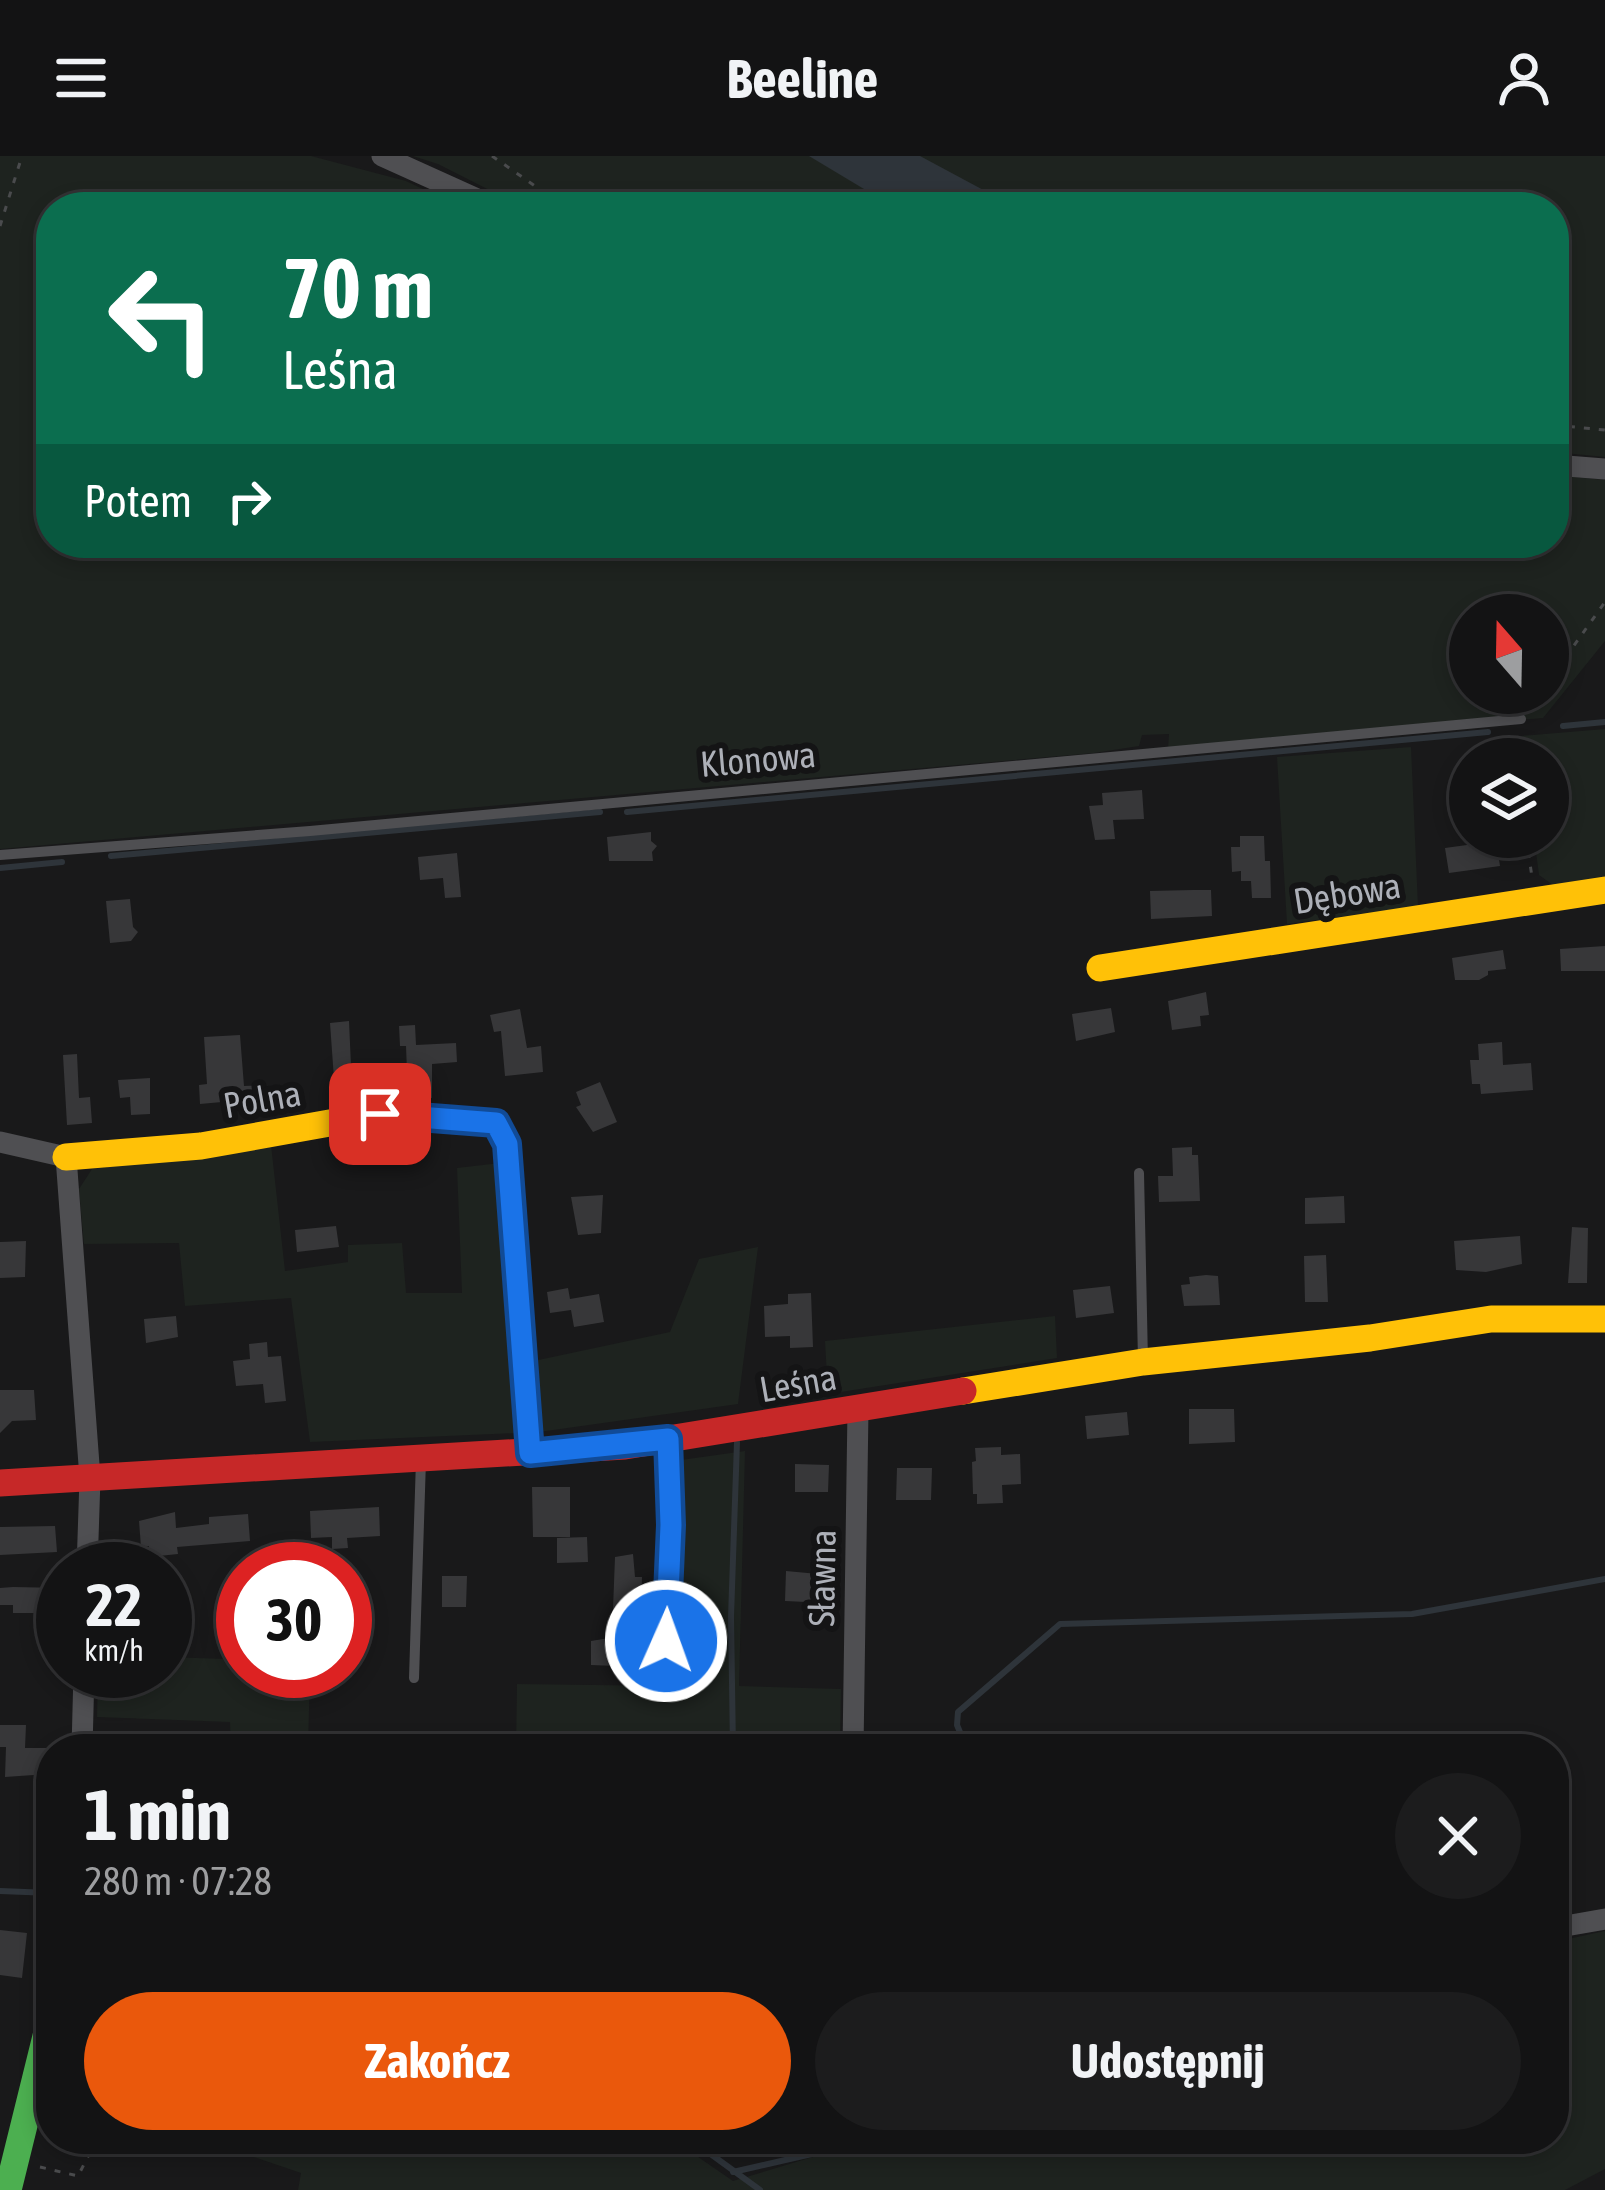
<!DOCTYPE html>
<html lang="pl">
<meta charset="utf-8">
<style>
:root{--surface:#131314;--page:#1c1c1d;--text:#f1f3f6;--muted:#9d9ea0;--line:#323234;--accent:#ea580c}
body{margin:0;font-family:"Asap Condensed",sans-serif;background:var(--page);color:var(--text);height:100vh;display:flex;flex-direction:column;font-size:45px;white-space:nowrap}
*{box-sizing:border-box;margin:0}
p{font-size:39px;color:var(--muted)}
.icon{flex:none;width:66px;height:66px;fill:none;stroke:currentColor;stroke-width:2;stroke-linecap:round;stroke-linejoin:round}
.map{position:relative;flex:1;overflow:hidden}
.side{position:absolute;left:36px;top:1578px;width:1533px;height:420px;display:flex;flex-direction:column;background:var(--surface);border-radius:48px;box-shadow:0 6px 18px #0003,0 0 0 3px var(--line)}
.side>*{flex:none}
.guide{position:absolute;left:36px;top:36px;width:1533px;height:366px;border-radius:48px;box-shadow:0 6px 18px #0003,0 0 0 3px var(--line);background:#0b6e4f;color:#fff;overflow:hidden}
.needle{width:78px;rotate:340deg}
.buttons{position:absolute;left:1449px;top:438px;display:grid;gap:24px}
.buttons a{display:grid;place-items:center;width:120px;height:120px;border-radius:50%;background:var(--surface);box-shadow:0 6px 18px #0003,0 0 0 3px var(--line);font-size:60px}
.speed{position:absolute;left:36px;top:1386px;display:flex;gap:24px;font-size:60px;font-weight:700;text-align:center}
.speed>*{display:grid;place-content:center;width:156px;height:156px;border-radius:50%;background:var(--surface);box-shadow:0 6px 18px #0003,0 0 0 3px var(--line);line-height:1}
.speed small{font-size:30px;font-weight:400}
.speed .limit{border:18px solid #d22;background:#fff;color:#111}
.pin{position:absolute;display:grid;place-items:center;width:102px;height:102px;color:#fff;margin:-51px;border-radius:24px;box-shadow:0 6px 18px #0006}
.me{position:absolute;width:132px;margin:-66px;rotate:2deg;stroke-linejoin:round;filter:drop-shadow(0 0 9px #0008)}
.turn{display:flex;align-items:center;gap:42px;height:252px;padding:0 48px;font-size:54px}
.turn .icon{width:156px;height:156px;stroke-width:2.5}
.turn b{display:block;font-size:84px;line-height:102px}
.then{display:flex;align-items:center;height:114px;padding:0 48px;background:#0003;gap:24px;font-size:45px}
.round{display:grid;place-items:center;flex:none;width:126px;height:126px;border-radius:63px;background:var(--page)}
.overview{display:flex;align-items:center;justify-content:space-between;height:204px;padding:0 48px}
h1{font-size:72px;font-weight:700;line-height:90px}
.cta{display:flex;gap:24px;margin-top:auto;padding:24px 48px}
.cta a{flex:1;height:138px;border-radius:72px;background:var(--accent);color:#fff;font-size:48px;font-weight:700;line-height:138px;text-align:center}
.cta a+a{background:var(--page);color:var(--text)}
header{display:flex;justify-content:space-between;align-items:center;height:156px;padding:0 48px;background:var(--surface);font-size:54px;font-weight:700}
.map>svg:first-child{display:block}
</style>
<header><svg class="icon" aria-label="menu" viewBox="0 0 24 24"><path d="M4 6h16M4 12h16M4 18h16"/></svg>Beeline<svg class="icon" aria-label="person" viewBox="0 0 24 24"><circle cx="12" cy="8" r="4"/><path d="M4 21q1-7 8-7t8 7"/></svg></header>
<div class="map">
<svg width="1605" height="2034" viewBox="0 0 1605 2034">
<rect width="100%" height="100%" fill="#19191a"/>
<!-- green -->
<path fill="#1e231f" fill-rule="evenodd" d="M0,0H311L406,25L461,51H51V387H1554V319L1605,324V485L1543,562L1168,593L1169,578L1142,579L1139,590L1094,597L0,693ZM1470,459H1548V537H1470Z
M413,0H1605V301L1554,296V51H523L438,8Z
M1605,573V720L1553,729L1539,719L1534,681H1548V603H1524L1521,580Z
M1411,591L1418,750L1287,768L1277,601Z
M271,989L285,1115L348,1106V1089L402,1087L406,1137H462L457,1012L500,1007L518,1277L310,1286L291,1142L185,1150L179,1087L84,1088L79,1033L92,1013Z
M758,1091L738,1248L539,1276L529,1206L670,1176L699,1103Z
M1055,1160L1057,1202L828,1238L825,1185Z
M745,1295L739,1530L841,1533L840,1593H516L517,1528L669,1530L681,1304Z
M229,1436L243,1437V1515H310L308,1593H231L230,1566L97,1561L98,1515H165V1501L227,1503Z
M1605,1775V2013L1565,2034H298L301,2017L204,1984L672,1983L733,2025L816,2000L841,1983H1492L1493,1988L1515,1983H1554V1786Z"/>
<!-- water -->
<path fill="#2e343a" d="M809,0H920L1015,51H894Z"/>
<g fill="none" stroke-linecap="round" stroke-linejoin="round">
<!-- stream -->
<path stroke="#2e343a" stroke-width="6" d="M1563,570L1605,566
M627,656L1488,576
M111,700L600,656
M0,712L62,706
M733,1593L731,1461L737,1286
M967,1593L957,1569L958,1556L1060,1468L1412,1458L1605,1423
M0,1735L51,1737
M690,1983L760,2034
M733,2016L816,1997L834,1983"/>
</g>
<!-- building -->
<path fill="#373739" d="M1142,634L1144,663L1113,664L1115,683L1095,684L1089,650L1103,649L1102,637Z
M651,676V685L657,690L652,696L653,705H609L607,681Z
M1240,680H1264L1265,705H1270L1271,742H1252L1251,725H1241V715L1232,716L1231,691H1240Z
M1496,685L1500,710L1449,717L1445,692Z
M457,697L461,741L445,742L443,722L420,724L418,701Z
M1193,734H1211L1212,760L1151,763L1150,735Z
M130,743L133,771L138,776L131,785L110,787L106,745Z
M1605,790V815H1561L1560,793Z
M1503,794L1506,813L1488,815V819L1479,824H1455L1452,802Z
M1206,836L1209,859L1200,860L1201,870L1172,874L1168,845Z
M1111,852L1115,876L1076,885L1072,858Z
M520,853L527,892L541,890L543,916L505,920L501,875L494,876L490,859Z
M349,865L351,910H358L360,935L335,937L330,867Z
M415,869L416,889L456,887L457,906L432,908V942L408,941L406,890H400L399,870Z
M240,879L244,930L265,929L267,952L245,953L244,944L200,948L199,929L207,928L204,881Z
M1502,886L1503,909L1531,907L1533,934L1481,938L1480,928H1472L1470,904H1479L1478,888Z
M77,898L79,942L90,941L92,967L67,969L63,899Z
M150,922V958L131,959L130,941L120,942L118,924Z
M600,926L617,966L593,976L576,951L581,949L576,936Z
M1192,991V999H1198L1200,1045L1159,1046L1158,1020H1173L1172,992Z
M603,1039L601,1077L578,1079L571,1041Z
M1344,1040L1345,1067L1305,1068V1042Z
M336,1070L339,1091L297,1096L295,1074Z
M1572,1071L1588,1072L1587,1127H1568Z
M1520,1080L1522,1108L1486,1116L1456,1114L1454,1085Z
M26,1085L25,1121L0,1122V1086Z
M1326,1099L1328,1146H1305L1304,1100Z
M1206,1119L1218,1120L1220,1149L1184,1150L1181,1129L1190,1128L1189,1121Z
M1110,1130L1114,1157L1076,1162L1073,1134Z
M568,1132L570,1143L599,1138L604,1166L574,1171L571,1154L550,1157L547,1136Z
M811,1137L813,1191L790,1192V1180L765,1181L764,1150L788,1148V1138Z
M176,1160L178,1181L146,1187L144,1163Z
M267,1186L268,1201L281,1200L286,1245L265,1247L263,1228L236,1230L233,1205L250,1203L249,1188Z
M0,1234H34L36,1264L12,1265L0,1277Z
M1189,1253H1234L1235,1286L1189,1288Z
M1127,1256L1129,1279L1087,1283L1085,1260Z
M1001,1291V1299L1020,1298L1021,1328L1002,1329L1003,1347L977,1348V1338H973L972,1306L976,1305L975,1292Z
M795,1308L829,1309L828,1336H795Z
M897,1312H932L931,1344H896Z
M532,1331H570V1381H533Z
M379,1351L380,1380L347,1382L348,1392L332,1393V1381L311,1382L310,1355Z
M175,1356L176,1372L209,1368V1361L248,1358L250,1385L177,1391L178,1398L149,1401V1390L141,1391L139,1365Z
M55,1370L57,1396L0,1399V1371Z
M587,1381L588,1406L557,1407V1382Z
M633,1398L635,1421H642L641,1453H613L615,1401Z
M786,1415L829,1419L828,1447L785,1445Z
M442,1420H467L466,1451H442Z
M13,1431L63,1432V1451H51L50,1457H13V1449H0V1432Z
M603,1483H641V1511L591,1509V1485Z
M0,1569H26L25,1592H48V1618L5,1621L6,1591H0Z
M0,1774L27,1777L22,1822L0,1819Z"/>
<g fill="none" stroke-linecap="round" stroke-linejoin="round">
<!-- path -->
<path stroke="#4a4b4d" stroke-width="3" stroke-dasharray="6 9" stroke-linecap="butt" d="M492,0L548,39L577,51
M0,70L22,0
M1554,269L1605,274
M1548,526L1605,446
M1531,550L1540,537
M1517,580V603
M1526,681L1532,721
M40,2011L78,2020L97,1983"/>
<!-- lane -->
<path stroke="#4f4f52" stroke-width="10" d="M0,699L310,675L1521,563
M1139,1017L1143,1205
M414,1522L421,1304"/>
<!-- street -->
<path stroke="#4f4f52" stroke-width="21" d="M382,0L495,51
M1554,309L1605,313
M0,986L66,1001L90,1322L87,1413
M664,1523L671,1369L668,1283
M82,1593L84,1515
M853,1593L858,1253
M1554,1772L1605,1763"/>
<!-- fast -->
<path stroke="#4caf50" stroke-width="27" d="M8,2034L51,1860"/>
<!-- slow -->
<path stroke="#ffc107" stroke-width="27" d="M1100,812L1605,734
M66,1001L201,990L380,958L496,967L507,988L530,1297
M963,1235L1143,1206L1370,1182L1491,1163H1605"/>
<!-- jam -->
<path stroke="#c62828" stroke-width="27" d="M0,1327L625,1290L963,1235"/>
</g>
<g fill="none" stroke-linecap="round" stroke-linejoin="round">
<defs>
<path id="route" d="M380,958L496,967L507,988L530,1297L668,1283L671,1369L666,1485"/>
</defs>
<!-- route casing -->
<use href="#route" stroke="#114b97" stroke-width="30"/>
<!-- route -->
<use href="#route" stroke="#1a73e8" stroke-width="21"/>
</g>
<g text-anchor="middle" dominant-baseline="central" stroke-width="12" stroke-linejoin="round" paint-order="stroke">
<!-- street labels -->
<g font-size="36" fill="#adb0b8" stroke="#141415">
<text transform="translate(758 603) rotate(-5)">Klonowa</text>
<text transform="translate(1347 737) rotate(-9)">Dębowa</text>
<text transform="translate(262 943) rotate(-10)">Polna</text>
<text transform="translate(798 1227) rotate(-10)">Leśna</text>
<text transform="translate(822 1422) rotate(-89)">Sławna</text>
</g>
</g>
</svg>
<div class="buttons">
<a><svg class="needle" viewBox="-14 -14 28 28"><path d="M0-13l5 13h-10z" fill="#e53935"/><path d="M0 13l5-13h-10z" fill="#9d9ea0"/></svg></a>
<a><svg class="icon" aria-label="layers" viewBox="0 0 24 24"><path d="M12 4l9 5-9 5-9-5zM3 14l9 5 9-5"/></svg></a>
</div>
<div class="speed"><div>22<small>km/h</small></div><div class="limit">30</div></div>
<div class="pin" style="left:380px;top:958px;background:#d93025"><svg class="icon" aria-label="arrive" viewBox="0 0 24 24"><path d="M6 21V4h12l-3 4 3 4H6"/></svg></div>
<svg class="me" style="left:666px;top:1485px" viewBox="-20 -20 40 40"><circle r="17" fill="#1a73e8" stroke="#fff" stroke-width="3"/><path d="M0-11L8 9 0 5-8 9z" fill="#fff"/></svg>
<div class="guide">
<div class="turn"><svg class="icon" aria-label="left" viewBox="0 0 24 24"><path d="M17 20v-9H6M10 6l-5 5 5 5"/></svg><div><b>70 m</b>Leśna</div></div>
<div class="then">Potem<svg class="icon" aria-label="right" viewBox="0 0 24 24"><path d="M7 20v-9h11M14 6l5 5-5 5"/></svg></div>
</div>
<section class="side">
<div class="overview"><div><h1>1 min</h1><p>280 m · 07:28</p></div><a class="round"><svg class="icon" aria-label="close" viewBox="0 0 24 24"><path d="M6 6l12 12M18 6L6 18"/></svg></a></div>
<div class="cta"><a>Zakończ</a><a>Udostępnij</a></div>
</section>
</div>
